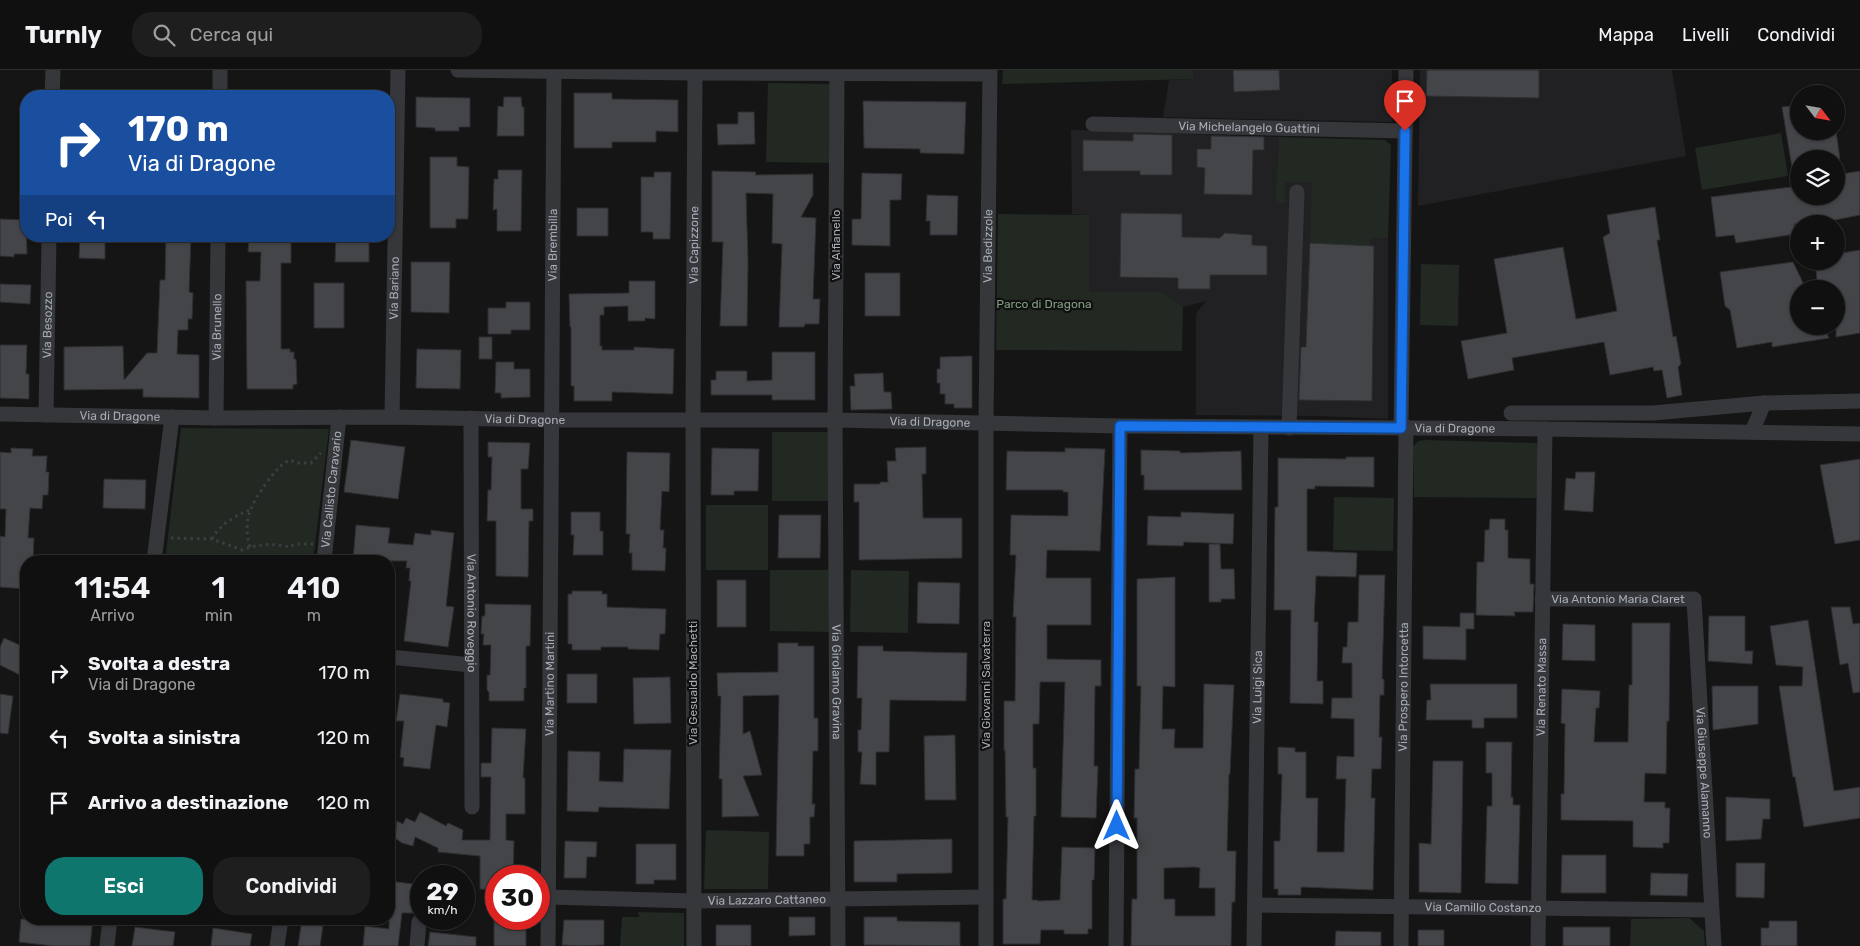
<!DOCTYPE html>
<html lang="it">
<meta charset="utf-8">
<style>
:root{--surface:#101010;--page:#1e1e1e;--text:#f1f3f6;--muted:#9c9d9f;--line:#303030;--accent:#0f766e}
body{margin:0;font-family:Rubik,sans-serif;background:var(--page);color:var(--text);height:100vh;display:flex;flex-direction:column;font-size:19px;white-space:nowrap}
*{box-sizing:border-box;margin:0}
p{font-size:16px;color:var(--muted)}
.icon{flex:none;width:28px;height:28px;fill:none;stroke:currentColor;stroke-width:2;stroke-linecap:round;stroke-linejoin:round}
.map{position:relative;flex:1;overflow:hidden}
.details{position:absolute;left:20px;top:485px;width:375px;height:370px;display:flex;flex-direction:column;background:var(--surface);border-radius:20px;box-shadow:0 1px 4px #0004,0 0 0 1px var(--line)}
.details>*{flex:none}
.top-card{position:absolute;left:20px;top:20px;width:375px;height:152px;border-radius:20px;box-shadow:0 1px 4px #0004,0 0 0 1px var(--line);background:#1a4fa0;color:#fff;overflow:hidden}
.needle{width:32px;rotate:121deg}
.fabs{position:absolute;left:1790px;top:15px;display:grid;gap:10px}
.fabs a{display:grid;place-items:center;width:55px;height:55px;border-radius:50%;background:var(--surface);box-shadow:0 1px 4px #0004,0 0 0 1px var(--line);font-size:25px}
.speed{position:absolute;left:410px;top:795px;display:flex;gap:10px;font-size:25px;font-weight:700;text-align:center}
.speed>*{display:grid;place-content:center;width:65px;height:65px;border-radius:50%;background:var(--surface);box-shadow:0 1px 4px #0004,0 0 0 1px var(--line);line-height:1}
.speed small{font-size:12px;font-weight:400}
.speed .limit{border:8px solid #d22;background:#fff;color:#111}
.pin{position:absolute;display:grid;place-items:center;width:42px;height:42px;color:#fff;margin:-51px -21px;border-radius:50% 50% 50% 0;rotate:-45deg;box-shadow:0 0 5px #0007}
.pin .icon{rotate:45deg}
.me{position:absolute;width:55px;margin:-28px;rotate:0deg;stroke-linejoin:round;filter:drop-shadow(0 0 4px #0008)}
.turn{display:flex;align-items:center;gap:18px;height:105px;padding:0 25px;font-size:22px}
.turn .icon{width:65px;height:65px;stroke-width:2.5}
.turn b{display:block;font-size:35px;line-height:42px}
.then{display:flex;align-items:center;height:48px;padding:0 25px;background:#0003;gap:10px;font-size:19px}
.eta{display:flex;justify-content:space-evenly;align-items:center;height:85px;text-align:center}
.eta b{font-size:30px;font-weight:600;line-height:35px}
.cta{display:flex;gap:10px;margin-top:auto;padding:10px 25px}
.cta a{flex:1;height:58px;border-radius:20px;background:var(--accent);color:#fff;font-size:20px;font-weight:600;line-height:58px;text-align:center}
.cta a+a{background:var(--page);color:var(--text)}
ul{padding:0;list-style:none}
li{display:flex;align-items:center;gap:15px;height:65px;padding:0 25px}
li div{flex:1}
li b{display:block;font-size:19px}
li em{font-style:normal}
header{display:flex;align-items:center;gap:30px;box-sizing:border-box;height:70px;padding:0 25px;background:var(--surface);border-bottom:1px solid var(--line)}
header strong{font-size:24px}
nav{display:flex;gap:28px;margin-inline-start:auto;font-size:18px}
.search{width:350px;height:45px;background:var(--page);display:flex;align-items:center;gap:12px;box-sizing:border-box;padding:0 18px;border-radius:20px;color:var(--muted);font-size:19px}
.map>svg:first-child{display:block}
</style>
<header>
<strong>Turnly</strong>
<div class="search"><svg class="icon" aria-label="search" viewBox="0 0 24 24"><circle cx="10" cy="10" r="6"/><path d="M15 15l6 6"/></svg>Cerca qui</div>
<nav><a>Mappa</a><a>Livelli</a><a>Condividi</a></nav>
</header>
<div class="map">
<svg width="1860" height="876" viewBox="0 0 1860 876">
<rect width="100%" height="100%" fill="#151516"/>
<!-- built -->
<path fill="#212123" d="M1194,0H1392V52L1163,47L1169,10L1193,9Z
M1420,0H1672L1686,86L1418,136Z
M1071,60L1279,67L1275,133L1285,112H1312L1370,176V168H1388V349L1319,346L1196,345V244L1206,231L1183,237L1162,222H1089V145L1072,144Z"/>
<!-- green -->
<path fill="#212922" d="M1003,0H1194L1193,9L1002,14Z
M768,13L830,14L829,93L766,92Z
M1781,63L1788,106L1702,120L1695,78Z
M1279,67L1385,70L1391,75L1388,168H1370V176L1310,173L1312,112H1285V133H1275Z
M998,144L1089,145V222H1162L1183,237L1182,281L996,280Z
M1421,194L1459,195L1458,256L1420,255Z
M181,358L329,359L313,491H165Z
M772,362H831V431H772Z
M1425,370L1537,373L1539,428L1414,427L1413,376L1419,371Z
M1334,427L1394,428L1393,481L1333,480Z
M706,435H768V500H706Z
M770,500H832L831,562L770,561Z
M851,500L909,501L908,563L850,562Z
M706,760L769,762L768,819H704Z
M638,842L684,843V876H620L622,847H639Z
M1689,848L1704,861L1705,876H1630L1631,849Z"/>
<!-- building -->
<path fill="#444549" stroke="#2f2f32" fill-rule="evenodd" d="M1233,0H1279L1280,20L1234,22Z
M1427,0H1539V28L1426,26Z
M574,23H612V29L678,30V62L656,61V72H612V78H574Z
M416,27L470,28V57H459V61H435V58L416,57Z
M504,27H521L522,37H524V66H497L498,36L503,37Z
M863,31L966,32L964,84L920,83V79L864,78Z
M1799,35V61H1836L1840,89H1799V97H1792L1782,37Z
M738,42H754L755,74L718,75L717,54H738Z
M1133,64L1172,65V105H1140V101H1083V70L1133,71Z
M1211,66L1264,67V80H1253L1252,125L1204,124L1205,98L1197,97V79H1211Z
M430,87H457V96L469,97L468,149H456V158H430Z
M498,100H522L521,161H497V139L493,140L494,109H498Z
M712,101L756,102L755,105L813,104V125L801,147L816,148L813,229H820L819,254H805L804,257H779L782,174L772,173L773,124L746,123L748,191L747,256H720L723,172H712Z
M1860,101V145L1815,154H1794L1796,164L1736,173L1734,165L1716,167L1711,127L1799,116V126H1836V105Z
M654,102H671L670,169H653V162H641V107H654Z
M862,103L902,104L901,130H890V176L852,175V149H861Z
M927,125L958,126L957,165H930V151H926Z
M1655,137L1660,170H1657L1673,267L1676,266L1681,294L1678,297L1682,325L1667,328L1662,300L1654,301L1653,297L1610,305L1604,272L1512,288L1514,300L1468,309L1461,271L1507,263L1494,189L1563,177L1576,249L1617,241L1603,167L1610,163L1607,145Z
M577,138H608V166H577Z
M1121,143L1182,144V167L1220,168L1225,163L1252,165V175L1267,176V205H1210V219H1178V208L1120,207Z
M0,149L26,150L27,184H14V187L0,186Z
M80,166H105V189L79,188Z
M166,166H191L189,222L193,223L192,249H188V260H178L177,284L199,285V328L143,327V319L64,320V277L123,276L124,310L147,283H157L160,210H165Z
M249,166H291V193H281V279H290V282H294V289H296L297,314L293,315V319H247L246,211H260L261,182H248Z
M336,166H369V192H335Z
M1310,173L1374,176L1372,331L1299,330L1301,277H1306Z
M1860,180V263L1836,267V219H1818L1815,191H1836V184Z
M411,192H450L449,243L411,242Z
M1793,192L1806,219H1799V256H1823L1829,268L1772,277V272L1737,278L1730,240L1725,236L1720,202Z
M865,203H900V246H865Z
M629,211H655V249L645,248V251H628V236L604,237V245H600V276H602V280H634V277L674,279L673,324L612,322V331H574V316H571V257H570L569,224L629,223Z
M314,213H344V258H314Z
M0,214L31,215L30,234L0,232Z
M506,232H530V260H511V264H488V238H506Z
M479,267H492V289H479Z
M0,275H27L26,304H29V329L0,328Z
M417,279L461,280L460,319L416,318Z
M772,282H815V330H772V325H711V310H716V301H747V311L772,310Z
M972,286V338H954V334H945V324H940V313H937V299H940V287Z
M496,292H514V299H530V327L501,328V323H495Z
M883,303L884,322H891L892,339L851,340L850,316H855L854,304Z
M351,370L405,377L398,429L344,422Z
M488,372L530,373L528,399H521V439H533V451H529L528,507L496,506V451H487L488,420H491L492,387H488Z
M926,377V404H922L923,448H962V488L859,490V432H854V414H880V412H888L887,391H896L895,378Z
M11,378L33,379L32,386H47L46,402H49L48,425H43L42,439L30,438L28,468H34L33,491H26V519L0,517V466L5,467L6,439H0V382L11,383Z
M712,378L759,379L758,421H734V425H711Z
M1065,378L1105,379L1100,481L1047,480L1046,508H1091V555H1047V589L1101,590V616H1095L1094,696H1098L1096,748L1061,747L1065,612H1040L1039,654H1033V698H1036V746H1034L1032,830H1038V831L1060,830L1062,777L1095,778L1094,810H1092V859H1088V864H1064V860H1041L1040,874H1003V829H1006L1008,747H1006L1005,680H1004V631H1015L1016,547H1013L1016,485H1010L1011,445L1068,446V422H1063V420H1006L1007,381L1065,382Z
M1141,380L1180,381V383L1241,381L1242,420H1144V405H1141Z
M627,382L670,383L669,422L662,421L660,460H664L663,478H666L665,501L632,500V483H629L630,464H626Z
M1346,387H1374V417L1315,416V419H1307V481L1357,483L1356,507L1316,506L1314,552H1318L1317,611H1323V634L1290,633L1291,540H1274L1275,437H1278V388L1346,389Z
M1860,389V470L1835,474L1820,395Z
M1576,402H1595L1593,442L1564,440L1566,408L1575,409Z
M104,409L146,410L145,439L103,438Z
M571,442H600V461H603V485H573L574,465H571Z
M1181,442L1234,444L1233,474L1184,472L1183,476L1147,475L1148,446L1181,447Z
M779,445H821L820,488H778Z
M1490,449H1505V460H1508V488L1530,489V514H1534L1533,542H1514L1515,546L1476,545L1477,492H1484L1485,460H1489Z
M356,455L390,458L388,473L413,475L415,463L431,465V460L454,463L446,536L454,537L448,577L404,571L411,511H409L410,498H406L407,491H353Z
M1209,474H1220L1221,499H1234L1235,529H1221V532H1209Z
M1359,505H1385L1382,609H1384V625H1380L1379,667H1382L1381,699H1372L1371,728H1375L1373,820L1301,817V825H1278V819H1274V771H1280L1282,704H1278V677L1295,678V682H1306V728H1318L1317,782H1344L1346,709H1336L1337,686L1354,687V649L1331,648L1332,628H1352V593H1342L1343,577H1347L1348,552H1358Z
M1175,507V617L1163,616L1162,659H1175L1174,678H1203L1204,614L1234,615L1230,704H1229L1227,781H1236L1235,832H1232L1231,876H1131L1132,829H1137V748H1134L1135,699H1139L1141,616H1137V509ZM1195,797L1200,798L1199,818H1215V846H1175V829H1164V798Z
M717,510H746V557H717Z
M918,512L960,513L959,554L917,553Z
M572,521H602V524H607V537L666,539L665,564H660L659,580L628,579V577H601V580H572V574H568V524H572Z
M485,534L531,535L530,576H526V618H524V631H489V622L487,620V605H490L491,575H483L484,564H481L482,546H485Z
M1831,537H1850L1853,554L1860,553V622L1853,623L1848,593L1840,595Z
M1460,543H1474V559H1466V590L1423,589V556L1460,557Z
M1709,546H1745V581H1753L1752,594L1708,591Z
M1808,550L1834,721L1860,717V748L1804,757L1795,707H1793L1779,616H1802L1803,597L1776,595L1770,556Z
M1632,553H1670L1669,651H1667L1666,704L1645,703L1644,732H1665V738H1670L1669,773H1663V778L1633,777V751L1561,750V724H1564L1565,654L1561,653L1562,619L1600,621L1599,638H1596L1594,672H1628L1629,615H1632Z
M1563,554L1595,555V591L1562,590Z
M4,568L26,578V608L0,595V577Z
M778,573H798V576H814V648H818V681H813L812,734H815L814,747H810V774H804V786H776L779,625L743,626V664L750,661L762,705L743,706L759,746L722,747V709H719L721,626H718L717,603L778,602Z
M858,576H883V581L967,583L966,631L890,630L889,682H876V715L860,714L862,682H858V660H861L862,628H857Z
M567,604H597V633H567Z
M670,607L671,653L634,654L633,608Z
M1430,614H1517V648H1484V658H1472V650H1426L1427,630H1431Z
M1712,616H1758V654L1713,660Z
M0,624L13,626L8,664L0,663Z
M400,624L443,629V632L450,633L447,657L436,655L430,699L403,696L404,688L400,687L404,651H396Z
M492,658L526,659L523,708H525V744H506V770L514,771L513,806H496V820L480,819V786L438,782V778L415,767L413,776L402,773L395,768L397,751L403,754L406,748L415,752L420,742L446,756L448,753L463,760L462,770H490L491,707H481V693H491Z
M955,665L956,730H925L924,666Z
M1486,672H1512L1511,727H1513V735H1520L1518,814L1485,813L1487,736H1492V703H1486Z
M624,679L671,680L669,739L599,737L598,742L567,741L568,681L600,682L599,711L623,712Z
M1433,691H1463L1461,823L1419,822V773L1431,774Z
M1726,727L1770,729V749H1763L1761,769L1726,771Z
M952,769V803L897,804V812H854V771Z
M565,771L597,772L596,787H587L586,808H564Z
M636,774H676V810H654V814H636Z
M1562,785H1606V823H1561Z
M1736,793H1765L1764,828L1736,827Z
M1651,803L1688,804L1687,826L1650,825Z
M389,811L421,815V843H402L398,876H363L365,856L389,859Z
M789,847H815V865L789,866Z
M864,847H897V851L960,852V876L864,875Z
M21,849H93L90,876H53L19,872Z
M302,849H324L320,876H298Z
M494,849H526V876H494Z
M564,850H604V875L581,876L562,875Z
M1769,851H1797V876H1761V858H1769Z
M716,855H751V876H716Z
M135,857L175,862L173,876H132Z
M1563,857H1610V876H1563Z
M213,858L252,864L250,876H211Z
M1418,860H1444V876H1418Z
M1336,861L1381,862V876H1335Z
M430,862L476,867V876H428Z"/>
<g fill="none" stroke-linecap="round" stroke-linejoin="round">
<!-- path -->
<path stroke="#3c3e42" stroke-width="3" stroke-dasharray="2.5 4" stroke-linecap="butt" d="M171,468L212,469L242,480C257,474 273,473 289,477L296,474H313
M212,469C220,454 234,447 249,440
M250,477C242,449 251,435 267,412C274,403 279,396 289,390L298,393H311L321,383"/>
<!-- minor -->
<g stroke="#36373b" stroke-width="15">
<path d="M458,0L694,3L989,4"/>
<path id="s1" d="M837,0L835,350L838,876"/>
<path d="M52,26L53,0"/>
<path d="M220,26V0"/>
<path id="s2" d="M1093,54L1405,61"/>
<path d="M1511,343H1653L1764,333L1860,331"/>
<path id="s3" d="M0,344L216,348L392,347L552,350H835L1120,356L1545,359L1860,364"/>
<path id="s4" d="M46,345L49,166"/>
<path id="s5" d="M392,347L398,0"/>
<path id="s6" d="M216,348L218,166"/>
<path id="s7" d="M471,348L472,737"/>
<path d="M1289,358L1297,122"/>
<path d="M1401,358L1406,0"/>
<path d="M1752,362L1764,333"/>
<path d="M154,491L172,347"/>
<path id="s8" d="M324,491L339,347"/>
<path id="s9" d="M1542,529H1694L1714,876"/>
<path d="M389,587L472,595"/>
<path id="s10" d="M547,827L694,831L986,827"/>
<path id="s11" d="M1255,835L1710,840"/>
<path d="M107,876L110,849"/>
<path d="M277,876L281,849"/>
<path d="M417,876L419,852"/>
<path id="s12" d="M548,876L554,0"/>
<path id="s13" d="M694,876L693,350L695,0"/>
<path id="s14" d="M986,876V353L990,0"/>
<path d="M1116,876L1120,356"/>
<path id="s15" d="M1254,876L1261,358"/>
<path id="s16" d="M1401,876L1406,357"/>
<path id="s17" d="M1538,876L1545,359"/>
</g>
</g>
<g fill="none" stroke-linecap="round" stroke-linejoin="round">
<defs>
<path id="route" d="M1117,756L1120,356L1401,358L1405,61"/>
</defs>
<!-- route casing -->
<use href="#route" stroke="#114b97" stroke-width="12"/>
<!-- route -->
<use href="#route" stroke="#1a73e8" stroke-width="9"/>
</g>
<g text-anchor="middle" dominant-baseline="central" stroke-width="4.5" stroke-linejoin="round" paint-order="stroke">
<!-- street labels -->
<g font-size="12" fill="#a7acb5" stroke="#101011">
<text stroke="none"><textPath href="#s2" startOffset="156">Via Michelangelo Guattini</textPath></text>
<text stroke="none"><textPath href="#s12" startOffset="701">Via Brembilla</textPath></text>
<text stroke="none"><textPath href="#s13" startOffset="701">Via Capizzone</textPath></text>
<text transform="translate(836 175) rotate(-90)">Via Alfianello</text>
<text stroke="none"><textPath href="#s14" startOffset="700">Via Bedizzole</textPath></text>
<text stroke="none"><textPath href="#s5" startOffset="129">Via Bariano</textPath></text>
<text stroke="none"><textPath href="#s4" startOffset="90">Via Besozzo</textPath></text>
<text stroke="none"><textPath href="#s6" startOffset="91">Via Brunello</textPath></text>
<text stroke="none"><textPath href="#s3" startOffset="120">Via di Dragone</textPath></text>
<text stroke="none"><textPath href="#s3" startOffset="525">Via di Dragone</textPath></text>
<text stroke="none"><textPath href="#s3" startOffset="930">Via di Dragone</textPath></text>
<text stroke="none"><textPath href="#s3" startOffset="1455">Via di Dragone</textPath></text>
<text stroke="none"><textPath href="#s8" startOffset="72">Via Callisto Caravario</textPath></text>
<text stroke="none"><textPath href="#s9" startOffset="76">Via Antonio Maria Claret</textPath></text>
<text stroke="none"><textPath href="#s7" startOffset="195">Via Antonio Roveggio</textPath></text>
<text stroke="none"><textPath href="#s12" startOffset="262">Via Martino Martini</textPath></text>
<text transform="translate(693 613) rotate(-90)">Via Gesualdo Machetti</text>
<text stroke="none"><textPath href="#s1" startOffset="612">Via Girolamo Gravina</textPath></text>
<text transform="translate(986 615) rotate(-90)">Via Giovanni Salvaterra</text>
<text stroke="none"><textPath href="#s15" startOffset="259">Via Luigi Sica</textPath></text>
<text stroke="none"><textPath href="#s16" startOffset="259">Via Prospero Intorcetta</textPath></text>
<text stroke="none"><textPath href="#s17" startOffset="259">Via Renato Massa</textPath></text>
<text stroke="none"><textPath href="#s9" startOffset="326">Via Giuseppe Alamanno</textPath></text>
<text stroke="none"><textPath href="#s10" startOffset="220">Via Lazzaro Cattaneo</textPath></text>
<text stroke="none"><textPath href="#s11" startOffset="228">Via Camillo Costanzo</textPath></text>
</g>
<!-- park labels -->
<g font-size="12" fill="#809f80" stroke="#101011">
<text x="1044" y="234">Parco di Dragona</text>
</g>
</g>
</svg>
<div class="fabs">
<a><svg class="needle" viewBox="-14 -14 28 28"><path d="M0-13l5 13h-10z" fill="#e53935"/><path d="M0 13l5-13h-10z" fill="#9c9d9f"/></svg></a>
<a><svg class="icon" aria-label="layers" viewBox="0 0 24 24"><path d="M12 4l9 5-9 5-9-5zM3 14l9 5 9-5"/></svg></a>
<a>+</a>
<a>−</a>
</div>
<div class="speed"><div>29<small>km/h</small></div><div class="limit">30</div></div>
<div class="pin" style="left:1405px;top:61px;background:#d93025"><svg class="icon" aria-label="arrive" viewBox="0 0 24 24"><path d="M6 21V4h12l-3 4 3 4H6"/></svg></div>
<svg class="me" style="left:1117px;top:756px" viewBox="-20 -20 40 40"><path d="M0-17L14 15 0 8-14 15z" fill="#1a73e8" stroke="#fff" stroke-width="4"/></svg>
<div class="top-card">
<div class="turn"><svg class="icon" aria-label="right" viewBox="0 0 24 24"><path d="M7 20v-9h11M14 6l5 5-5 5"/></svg><div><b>170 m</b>Via di Dragone</div></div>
<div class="then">Poi<svg class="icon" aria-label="left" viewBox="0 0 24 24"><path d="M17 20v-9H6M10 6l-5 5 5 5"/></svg></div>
</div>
<section class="details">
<div class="eta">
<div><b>11:54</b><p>Arrivo</p></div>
<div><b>1</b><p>min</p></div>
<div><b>410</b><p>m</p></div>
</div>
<ul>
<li><svg class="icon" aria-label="right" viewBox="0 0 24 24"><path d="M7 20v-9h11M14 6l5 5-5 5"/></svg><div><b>Svolta a destra</b><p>Via di Dragone</p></div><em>170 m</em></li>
<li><svg class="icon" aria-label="left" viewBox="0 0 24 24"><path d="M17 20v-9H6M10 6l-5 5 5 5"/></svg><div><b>Svolta a sinistra</b></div><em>120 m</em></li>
<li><svg class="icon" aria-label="arrive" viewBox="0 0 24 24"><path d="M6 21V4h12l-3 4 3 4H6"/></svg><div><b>Arrivo a destinazione</b></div><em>120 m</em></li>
</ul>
<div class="cta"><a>Esci</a><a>Condividi</a></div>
</section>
</div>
